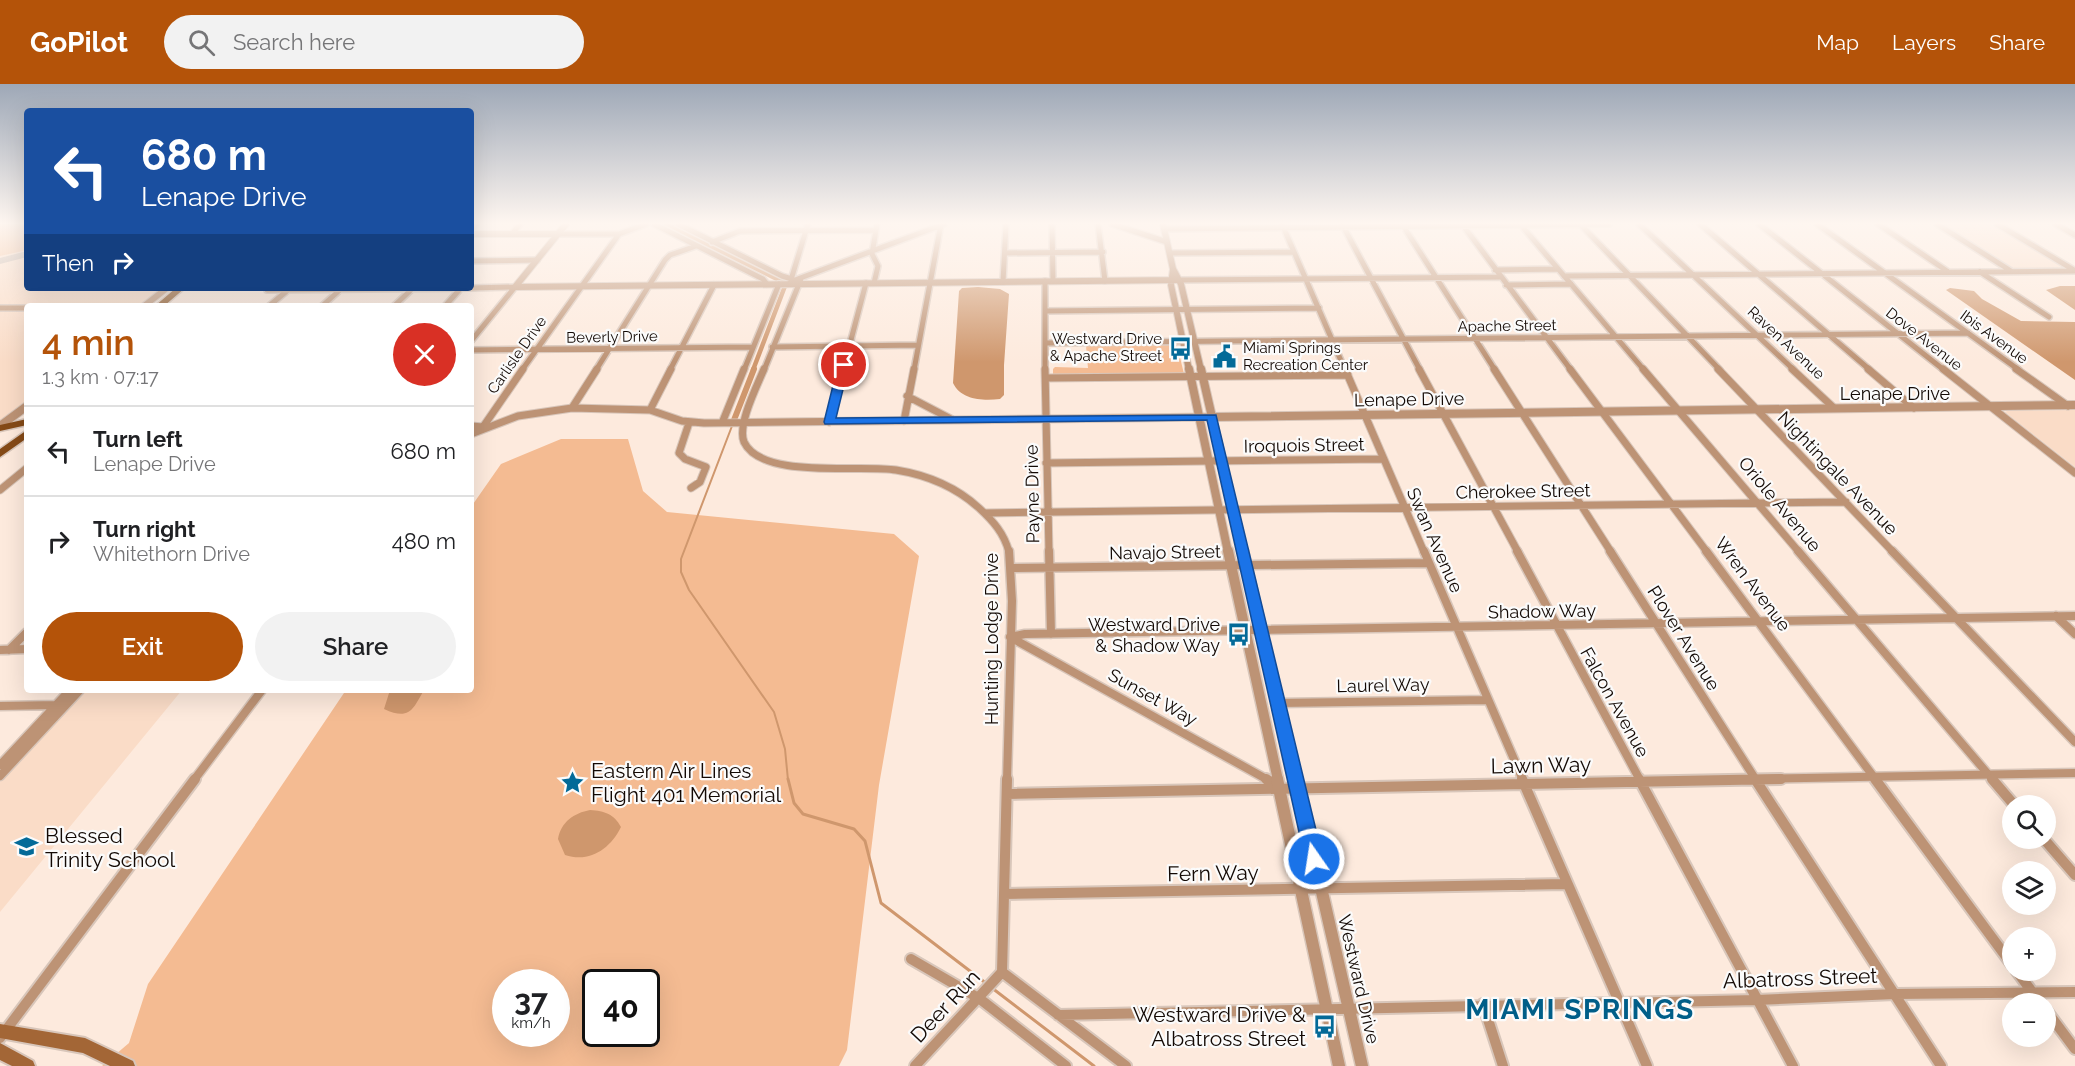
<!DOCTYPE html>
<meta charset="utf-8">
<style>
:root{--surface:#fff;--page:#f2f2f2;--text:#202124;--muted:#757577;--line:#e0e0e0;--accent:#b45309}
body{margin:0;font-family:Raleway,sans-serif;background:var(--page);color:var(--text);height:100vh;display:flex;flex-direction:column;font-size:22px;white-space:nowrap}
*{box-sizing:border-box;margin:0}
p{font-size:20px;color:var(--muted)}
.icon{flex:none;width:33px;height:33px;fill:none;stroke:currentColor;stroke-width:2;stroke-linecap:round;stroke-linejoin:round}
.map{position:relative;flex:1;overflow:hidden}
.sheet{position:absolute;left:24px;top:219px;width:450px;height:390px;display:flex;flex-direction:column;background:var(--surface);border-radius:6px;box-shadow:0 6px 24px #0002}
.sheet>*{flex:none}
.top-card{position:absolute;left:24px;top:24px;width:450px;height:183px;border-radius:6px;box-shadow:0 6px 24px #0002;background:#1a4fa0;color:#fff;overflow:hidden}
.tools{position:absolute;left:2002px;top:711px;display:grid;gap:12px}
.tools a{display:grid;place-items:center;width:54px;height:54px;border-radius:50%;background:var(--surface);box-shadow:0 6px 24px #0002;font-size:30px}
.speed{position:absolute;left:492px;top:885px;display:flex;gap:12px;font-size:30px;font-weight:700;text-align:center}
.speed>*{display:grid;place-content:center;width:78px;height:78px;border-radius:50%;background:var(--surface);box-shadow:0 6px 24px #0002;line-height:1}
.speed small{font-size:15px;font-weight:400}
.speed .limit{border:3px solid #111;border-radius:9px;background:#fff;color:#111}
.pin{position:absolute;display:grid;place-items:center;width:51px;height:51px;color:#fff;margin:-26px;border:3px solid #fff;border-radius:50%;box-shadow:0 2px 6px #0007}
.me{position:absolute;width:66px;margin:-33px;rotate:347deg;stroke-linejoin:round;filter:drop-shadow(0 0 4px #0008)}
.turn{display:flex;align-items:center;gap:21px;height:126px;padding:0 18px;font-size:27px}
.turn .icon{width:78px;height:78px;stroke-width:2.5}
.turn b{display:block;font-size:42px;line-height:51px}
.then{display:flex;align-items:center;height:57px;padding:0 18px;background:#0003;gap:12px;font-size:22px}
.round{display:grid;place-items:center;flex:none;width:63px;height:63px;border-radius:32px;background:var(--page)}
.summary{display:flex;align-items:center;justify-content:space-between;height:102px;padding:0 18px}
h1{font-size:36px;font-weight:600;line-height:45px;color:var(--accent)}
.action{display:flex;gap:12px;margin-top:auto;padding:12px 18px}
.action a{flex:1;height:69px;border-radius:36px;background:var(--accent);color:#fff;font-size:24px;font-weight:600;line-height:69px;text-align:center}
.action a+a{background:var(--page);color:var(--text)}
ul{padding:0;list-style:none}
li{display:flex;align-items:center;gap:18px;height:90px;padding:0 18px;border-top:2px solid var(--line)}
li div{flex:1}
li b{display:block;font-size:22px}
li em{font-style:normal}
header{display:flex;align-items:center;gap:36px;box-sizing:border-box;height:84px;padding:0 30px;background:var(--accent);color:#fff}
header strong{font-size:28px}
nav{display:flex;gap:33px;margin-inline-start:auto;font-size:21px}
.search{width:420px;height:54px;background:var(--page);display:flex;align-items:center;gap:15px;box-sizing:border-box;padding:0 21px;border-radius:33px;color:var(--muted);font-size:22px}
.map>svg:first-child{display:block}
</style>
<header>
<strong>GoPilot</strong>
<div class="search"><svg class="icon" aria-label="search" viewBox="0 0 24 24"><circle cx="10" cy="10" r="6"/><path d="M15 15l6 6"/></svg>Search here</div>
<nav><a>Map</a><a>Layers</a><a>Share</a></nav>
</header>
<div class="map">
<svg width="2075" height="982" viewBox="0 0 2075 982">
<rect width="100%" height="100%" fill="#fdeadd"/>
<!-- built -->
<path fill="#fadcc7" d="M0,140H27V204H162L139,222H27V318L0,338Z
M1944,140H1991L2063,184H2014Z
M2075,326V383L2005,328L2007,327Z
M85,606H182L0,828V698Z"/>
<!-- green -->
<path fill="#f4bb92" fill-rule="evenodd" d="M0,140H27V166L0,172Z
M1177,261L1184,290L1089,289L1053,292V285L1055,283L1088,284L1086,262Z
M561,355H628L643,407L667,428L894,450L919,472L879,701L847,966L839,982H102L129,959L148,900L346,606H471V423L501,380ZM506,898H556V950H506ZM596,898H646V950H596Z"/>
<!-- water -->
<path fill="#cf976d" d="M2060,202H2075V226L2046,206Z
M978,203L1000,205L1009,210L1004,281V311L1000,315C983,317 961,316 953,299L959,207L962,204Z
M1950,204L1974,207L1982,215L2021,237L2075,238V296L1946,206Z
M390,606H424C413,625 410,637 384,625Z
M590,726C605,727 614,730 621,743C610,765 590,779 565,771L558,755C561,738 574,729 590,726Z"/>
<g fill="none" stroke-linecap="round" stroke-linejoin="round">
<!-- stream-far1 -->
<path stroke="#cf976d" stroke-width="2" d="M732,342L681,475V488L689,506L774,628L785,665L788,696"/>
<!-- stream -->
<path stroke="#cf976d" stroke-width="3" d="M788,695L794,719L803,730L854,745L865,757L881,819L987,900
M992,904L1094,982"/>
<!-- canal-far1 -->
<path stroke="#cf976d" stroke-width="4.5" d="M666,140L783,198
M753,286L785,202"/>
<!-- canal -->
<path stroke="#cf976d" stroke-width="6" d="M734,336L754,285"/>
<!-- taxiway -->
<path fill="#c1b0a6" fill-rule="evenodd" d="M27,167V173L0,180V174Z"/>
<defs>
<path id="minor-far3" d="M654,140L763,195L767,200
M678,140L782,192L795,196L944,140
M1052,140L1053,197
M1098,140L1105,197
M1112,140L1167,158
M1282,140L1345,286
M1342,140L1420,286
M1402,140L1495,286
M1462,140L1571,286
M1520,140L1644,286
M1580,140L1720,286
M1639,140L1794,286
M1700,140L1870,286
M1759,140L1944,286
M1817,140L2019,286
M1878,140L1947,187
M1937,140L2011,187
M1997,140L2074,186
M2056,140L2075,151
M1164,145L1609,140
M471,146L476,140
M512,150L520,140
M558,150H619
M712,158L740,147L876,146
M1005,169L1103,168
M1170,169L1294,168
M471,177L537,176
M1495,186L1558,185
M1980,188L2049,233
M1564,192L2075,187
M1180,196L1500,193
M1045,197V286
M1003,198L1006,140
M790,199L808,140
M874,199L878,182L872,170L877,140
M1506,201L1571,200
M471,204L515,203
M267,206L470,204
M269,222L288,206
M322,222L341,205
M394,222L412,205
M445,222L461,204
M0,224H27
M1045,227L1319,224
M471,257L515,203
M1046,259L1968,249
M772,263L918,261
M471,266L753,263
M522,286L619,150L646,140
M596,286L665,176L670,171L696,162
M670,286L714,201
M744,286L779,200
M764,286L801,195
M843,286L866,199
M914,286L941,140"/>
<path id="minor-far2" d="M764,285C757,302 737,341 744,358C762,396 861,380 896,386C927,391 956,403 979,424C993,437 1004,449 1009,468
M1045,285L1049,468
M1345,285L1424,468
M1419,285L1518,468
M1494,285L1611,468
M1570,285L1707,468
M1643,285L1799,468
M1718,285L1893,468
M1792,285L1834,324
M1868,285L1914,324
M1943,285L2075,389
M2016,285L2068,322
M1046,294L1348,291
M907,312L951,335
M572,324L597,285
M650,326L671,285
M904,337L914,285
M829,338L843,285
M689,339L679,369L685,375L706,383L700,398L691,404
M722,339L744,285
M471,342L483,343L523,285
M471,350L518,332L572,324L650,326L682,337L704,339L1212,333
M1046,379L1383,375
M0,406L27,384
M986,429L1846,418"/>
<path id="minor-far1" d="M1049,467L1051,550
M1424,467L1523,696
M1517,467L1640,696
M1610,467L1756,696
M1706,467L1876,696
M1798,467L1993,696
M1892,467L2075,658
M1010,484L1428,479
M2056,532L2075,550
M1010,553L1025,550L2075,532
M1010,553L1268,696
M0,566L27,565
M9,566L27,548
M1279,619L1488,616
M0,622L58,621
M0,681L70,606
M0,692L80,606
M194,696L262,606
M1007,696L1012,517L1009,467
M1704,696L2075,689"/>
<path id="minor" d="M1266,695L1278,703
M1522,695L1647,982
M1639,695L1793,982
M1755,695L1941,982
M1875,695L2013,882
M1992,695L2015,722
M1007,710L1781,695
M2043,754L2075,791
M1004,810L1566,800
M911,875L980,915L1066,982
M2016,886L2041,920
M1002,888L1007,695
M1002,888L1126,982
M1483,920L1503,982
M2046,926L2075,965
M1058,931L1757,916L1895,910L2075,908
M0,954L195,695
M915,982L1002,888"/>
<path id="tertiary-far3" d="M1163,140L1173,185L1181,200L1201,286
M471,150H558
M1173,185L1171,201L1189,286
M515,203L1176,196
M515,203L566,140
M144,222L167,204"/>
<path id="tertiary-far2" d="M1189,285L1228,468
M1201,285L1243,468
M1212,333L2075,321
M0,342L27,322"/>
<path id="tertiary-far1" d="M1228,467L1278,696
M1243,467L1296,696"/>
<path id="tertiary" d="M1277,695L1339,982
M1296,695L1362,982"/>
<path id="secondary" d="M0,940L85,954L133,977L135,982H110L83,969L0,954Z
M0,959L33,977L35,982H12L0,976Z"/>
<path id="primary" d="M176,204H185L164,222H155Z
M27,335V341L0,347V341Z
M27,346V354L0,373V365Z"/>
</defs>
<!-- minor-far3 casing -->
<use href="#minor-far3" stroke="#d8c6ba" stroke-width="8"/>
<!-- minor-far2 casing -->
<use href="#minor-far2" stroke="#d8c6ba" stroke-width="9"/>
<!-- minor-far1 casing -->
<use href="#minor-far1" stroke="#d8c6ba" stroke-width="11"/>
<!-- minor casing -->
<use href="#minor" stroke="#d8c6ba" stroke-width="14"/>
<!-- tertiary-far3 casing -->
<use href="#tertiary-far3" stroke="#d8c6ba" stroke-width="8"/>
<!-- tertiary-far2 casing -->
<use href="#tertiary-far2" stroke="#d8c6ba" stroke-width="10"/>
<!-- tertiary-far1 casing -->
<use href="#tertiary-far1" stroke="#d8c6ba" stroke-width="13"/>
<!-- tertiary casing -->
<use href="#tertiary" stroke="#d8c6ba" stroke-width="15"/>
<!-- secondary casing -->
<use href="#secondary" stroke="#d8c6ba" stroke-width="4"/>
<!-- primary casing -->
<use href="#primary" stroke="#d8c6ba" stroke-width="3"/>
<!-- minor-far3 -->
<use href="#minor-far3" stroke="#bd9375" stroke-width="5"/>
<!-- minor-far2 -->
<use href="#minor-far2" stroke="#bd9375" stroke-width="7"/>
<!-- minor-far1 -->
<use href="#minor-far1" stroke="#bd9375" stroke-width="8"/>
<!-- minor -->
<use href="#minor" stroke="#bd9375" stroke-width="10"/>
<!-- tertiary-far3 -->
<use href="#tertiary-far3" stroke="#bd9375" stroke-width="6"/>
<!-- tertiary-far2 -->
<use href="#tertiary-far2" stroke="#bd9375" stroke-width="8"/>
<!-- tertiary-far1 -->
<use href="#tertiary-far1" stroke="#bd9375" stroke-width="10"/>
<!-- tertiary -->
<use href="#tertiary" stroke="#bd9375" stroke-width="12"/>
<!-- secondary -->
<use href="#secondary" fill="#a36636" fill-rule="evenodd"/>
<!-- primary -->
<use href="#primary" fill="#854a17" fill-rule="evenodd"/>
</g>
<!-- sky -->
<linearGradient id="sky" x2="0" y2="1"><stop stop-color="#9ea8b7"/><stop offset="0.5" stop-color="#fef6f0"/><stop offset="1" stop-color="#fef6f0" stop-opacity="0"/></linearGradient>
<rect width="2075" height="278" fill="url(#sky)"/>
<!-- route -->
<path fill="#1a73e8" stroke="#114b97" stroke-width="1.5" d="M844,277L849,281L836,334L1216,331L1323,775L1320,780L1314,782L1308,780L1305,775L1207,336L825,340L824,338L838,281Z"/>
<!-- icons -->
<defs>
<symbol id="bus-bare" viewBox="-9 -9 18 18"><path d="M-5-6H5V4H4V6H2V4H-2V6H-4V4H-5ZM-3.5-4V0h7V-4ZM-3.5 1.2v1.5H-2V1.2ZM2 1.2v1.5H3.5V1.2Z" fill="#036a98" stroke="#fbfbfb" stroke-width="2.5" paint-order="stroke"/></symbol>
<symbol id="civic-bare" viewBox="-9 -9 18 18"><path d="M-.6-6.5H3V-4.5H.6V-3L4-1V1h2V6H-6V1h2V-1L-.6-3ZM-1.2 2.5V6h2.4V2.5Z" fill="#036a98" stroke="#fbfbfb" stroke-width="2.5" paint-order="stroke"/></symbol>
<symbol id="sight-bare" viewBox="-9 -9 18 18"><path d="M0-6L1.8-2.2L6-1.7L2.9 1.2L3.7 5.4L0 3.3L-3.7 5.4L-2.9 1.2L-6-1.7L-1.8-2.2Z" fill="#036a98" stroke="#fbfbfb" stroke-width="2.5" paint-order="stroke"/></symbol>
<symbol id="school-bare" viewBox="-9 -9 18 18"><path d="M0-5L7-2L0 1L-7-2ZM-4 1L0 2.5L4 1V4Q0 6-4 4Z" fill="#036a98" stroke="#fbfbfb" stroke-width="2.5" paint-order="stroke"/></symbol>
</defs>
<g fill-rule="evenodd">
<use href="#bus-bare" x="1164" y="248" width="33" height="33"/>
<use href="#civic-bare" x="1208" y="256" width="33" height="33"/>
<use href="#bus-bare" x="1222" y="534" width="33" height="33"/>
<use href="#sight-bare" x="556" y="682" width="33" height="33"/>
<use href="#school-bare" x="10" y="746" width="33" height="33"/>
<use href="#bus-bare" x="1308" y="926" width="33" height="33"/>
</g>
<g text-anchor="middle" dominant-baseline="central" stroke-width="4.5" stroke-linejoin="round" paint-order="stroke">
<!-- far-street labels -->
<g font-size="15" fill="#130904" stroke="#fbfbfb">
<text transform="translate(1507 242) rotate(-1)">Apache Street</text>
<text transform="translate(612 253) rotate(-1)">Beverly Drive</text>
<text transform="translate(1994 253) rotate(36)">Ibis Avenue</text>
<text transform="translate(1924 255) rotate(38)">Dove Avenue</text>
<text transform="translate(1786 259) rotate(43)">Raven Avenue</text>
<text transform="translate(517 271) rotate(-55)">Carlisle Drive</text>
</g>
<!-- far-poi labels -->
<g font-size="15" fill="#130904" stroke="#fbfbfb" text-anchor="end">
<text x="1162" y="255">Westward Drive<tspan x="1162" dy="17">&amp; Apache Street</tspan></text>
<text x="1243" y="264" text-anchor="start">Miami Springs<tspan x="1243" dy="17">Recreation Center</tspan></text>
</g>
<!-- street labels -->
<g font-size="18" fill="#130904" stroke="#fbfbfb">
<text x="1895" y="309">Lenape Drive</text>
<text transform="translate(1409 315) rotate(-1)">Lenape Drive</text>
<text transform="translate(1304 361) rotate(-1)">Iroquois Street</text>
<text transform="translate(1838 389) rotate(46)">Nightingale Avenue</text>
<text transform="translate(1523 407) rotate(-1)">Cherokee Street</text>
<text transform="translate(1032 410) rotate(-91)">Payne Drive</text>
<text transform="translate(1780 420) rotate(50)">Oriole Avenue</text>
<text transform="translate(1435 456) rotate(66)">Swan Avenue</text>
<text transform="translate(1165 468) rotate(-1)">Navajo Street</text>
<text transform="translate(1753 500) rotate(53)">Wren Avenue</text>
<text transform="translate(1542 527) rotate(-1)">Shadow Way</text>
<text transform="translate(1684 554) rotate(58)">Plover Avenue</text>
<text transform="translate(991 555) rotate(-90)">Hunting Lodge Drive</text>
<text transform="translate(1383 601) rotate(-1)">Laurel Way</text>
<text transform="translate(1153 613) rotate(29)">Sunset Way</text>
<text transform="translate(1615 618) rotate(61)">Falcon Avenue</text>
<text transform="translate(1359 895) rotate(77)">Westward Drive</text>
</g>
<!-- poi labels -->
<g font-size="18" fill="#130904" stroke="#fbfbfb" text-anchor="end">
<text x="1220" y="540">Westward Drive<tspan x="1220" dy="21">&amp; Shadow Way</tspan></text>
</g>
<!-- near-street labels -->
<g font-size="21" fill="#130904" stroke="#fbfbfb">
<text transform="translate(1541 681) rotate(-1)">Lawn Way</text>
<text transform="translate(1213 789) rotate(-1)">Fern Way</text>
<text transform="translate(1800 894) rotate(-2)">Albatross Street</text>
<text transform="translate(945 922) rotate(-47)">Deer Run</text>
</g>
<!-- near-poi labels -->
<g font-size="21" fill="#130904" stroke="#fbfbfb" text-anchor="start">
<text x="591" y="686">Eastern Air Lines<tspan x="591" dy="24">Flight 401 Memorial</tspan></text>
<text x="45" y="751">Blessed<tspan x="45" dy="24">Trinity School</tspan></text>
<text x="1306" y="930" text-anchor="end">Westward Drive &amp;<tspan x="1306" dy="24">Albatross Street</tspan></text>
</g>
<!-- near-district labels -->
<g font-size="28" font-weight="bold" letter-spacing="1.5" fill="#005e88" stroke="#fbfbfb">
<text x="1580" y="925">MIAMI SPRINGS</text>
</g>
</g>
</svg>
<div class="tools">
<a><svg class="icon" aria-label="search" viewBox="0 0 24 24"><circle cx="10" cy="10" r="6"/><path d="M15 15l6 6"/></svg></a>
<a><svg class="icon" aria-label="layers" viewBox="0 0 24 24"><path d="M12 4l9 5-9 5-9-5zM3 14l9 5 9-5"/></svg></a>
<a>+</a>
<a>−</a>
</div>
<div class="speed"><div>37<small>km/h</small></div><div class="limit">40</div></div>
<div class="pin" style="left:844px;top:281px;background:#d93025"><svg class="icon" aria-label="arrive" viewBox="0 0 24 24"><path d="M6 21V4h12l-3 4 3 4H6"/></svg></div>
<svg class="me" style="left:1314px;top:775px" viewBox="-20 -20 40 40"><circle r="17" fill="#1a73e8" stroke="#fff" stroke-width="3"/><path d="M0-11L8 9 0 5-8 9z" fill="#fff"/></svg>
<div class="top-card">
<div class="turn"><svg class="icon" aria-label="left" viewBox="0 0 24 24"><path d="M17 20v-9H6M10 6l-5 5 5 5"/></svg><div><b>680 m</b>Lenape Drive</div></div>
<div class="then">Then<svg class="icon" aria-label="right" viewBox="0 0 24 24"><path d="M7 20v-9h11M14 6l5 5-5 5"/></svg></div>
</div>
<section class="sheet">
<div class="summary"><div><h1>4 min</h1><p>1.3 km · 07:17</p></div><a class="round" style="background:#d93025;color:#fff"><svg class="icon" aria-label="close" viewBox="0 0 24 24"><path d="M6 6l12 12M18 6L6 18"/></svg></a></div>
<ul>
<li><svg class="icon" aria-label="left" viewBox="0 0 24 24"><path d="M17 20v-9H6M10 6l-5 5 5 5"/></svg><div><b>Turn left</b><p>Lenape Drive</p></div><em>680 m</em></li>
<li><svg class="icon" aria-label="right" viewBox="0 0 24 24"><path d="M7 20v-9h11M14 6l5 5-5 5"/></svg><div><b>Turn right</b><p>Whitethorn Drive</p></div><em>480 m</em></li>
</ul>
<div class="action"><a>Exit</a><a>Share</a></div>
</section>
</div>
